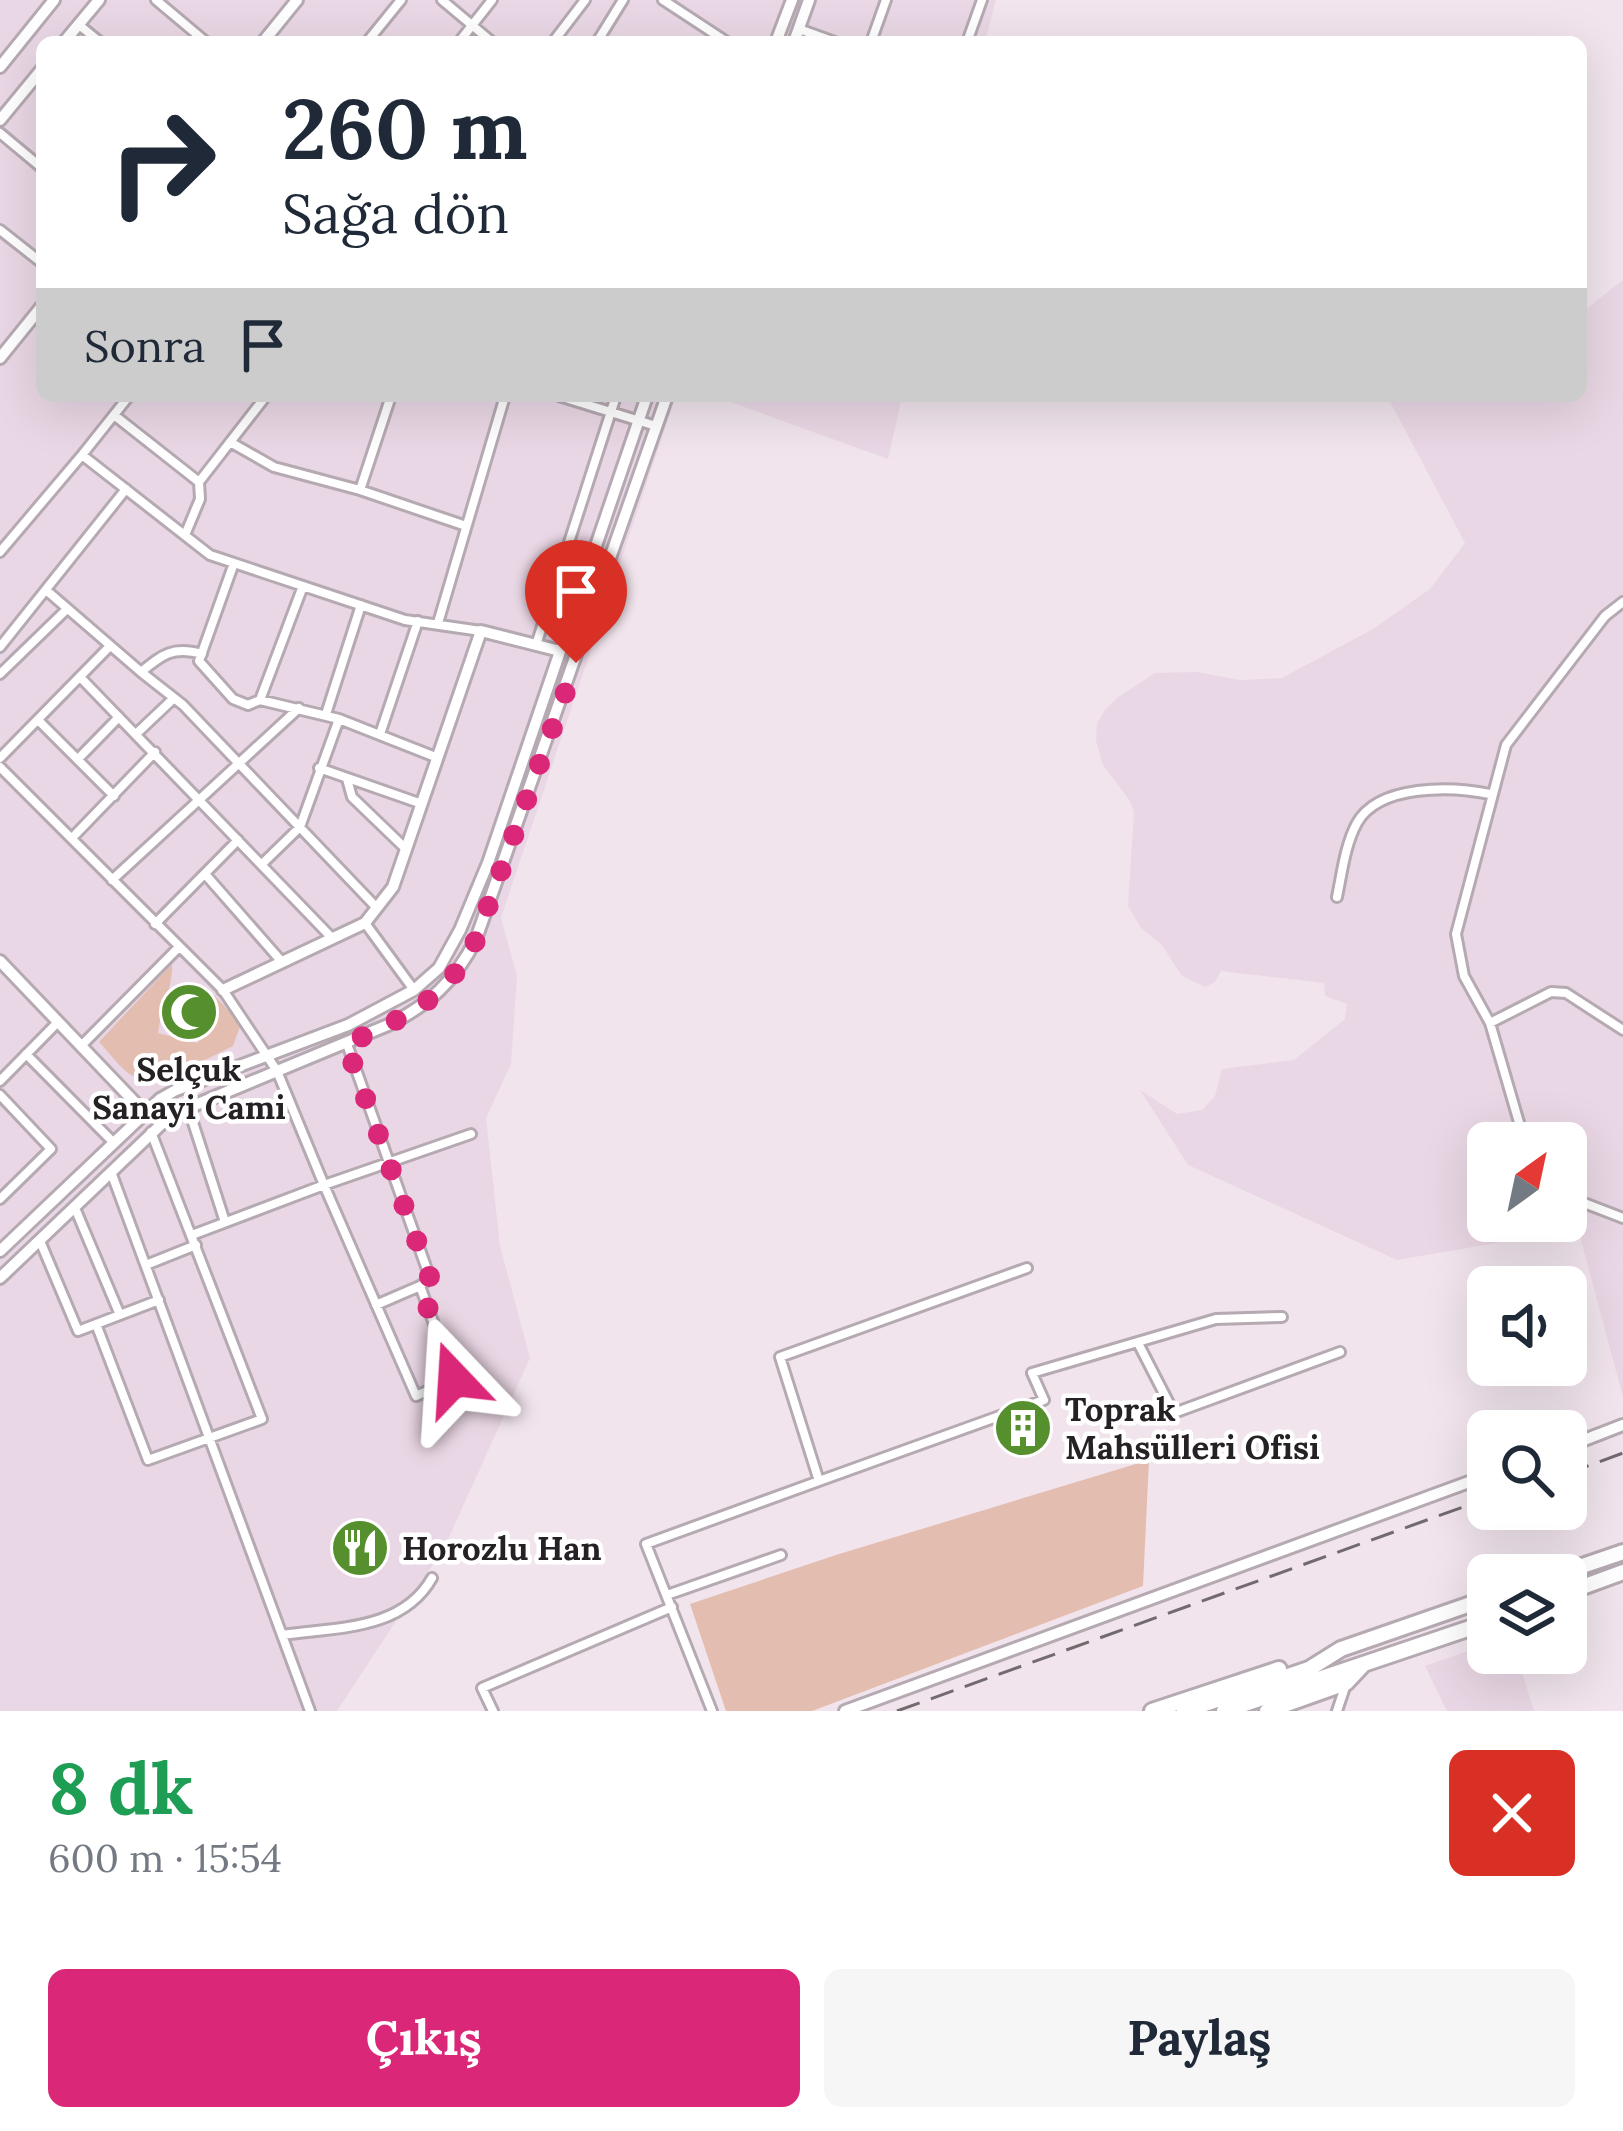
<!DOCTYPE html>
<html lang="tr">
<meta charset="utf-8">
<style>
:root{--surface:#fff;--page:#f6f6f7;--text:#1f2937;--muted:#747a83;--accent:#db2777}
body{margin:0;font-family:Lora,serif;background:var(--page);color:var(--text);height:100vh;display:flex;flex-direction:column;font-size:45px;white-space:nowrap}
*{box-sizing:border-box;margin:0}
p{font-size:39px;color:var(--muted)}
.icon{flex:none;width:66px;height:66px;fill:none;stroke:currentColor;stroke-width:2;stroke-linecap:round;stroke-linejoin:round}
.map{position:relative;height:1711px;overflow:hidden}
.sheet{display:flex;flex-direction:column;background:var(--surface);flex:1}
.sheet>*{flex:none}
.banner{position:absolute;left:36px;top:36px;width:1551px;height:366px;border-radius:18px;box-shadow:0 12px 48px #0002;background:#fff;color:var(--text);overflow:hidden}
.needle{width:78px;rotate:33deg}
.controls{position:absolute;left:1467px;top:1122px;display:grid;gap:24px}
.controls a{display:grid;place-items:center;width:120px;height:120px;border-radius:18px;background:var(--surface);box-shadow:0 12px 48px #0002;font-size:60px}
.pin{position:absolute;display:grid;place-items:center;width:102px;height:102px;color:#fff;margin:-123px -51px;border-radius:50% 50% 50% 0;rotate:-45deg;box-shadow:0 0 12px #0007}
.pin .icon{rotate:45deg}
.me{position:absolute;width:132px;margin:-66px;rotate:340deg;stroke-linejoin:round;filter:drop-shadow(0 0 9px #0008)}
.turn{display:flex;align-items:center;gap:42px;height:252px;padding:0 48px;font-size:54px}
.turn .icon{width:156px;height:156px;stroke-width:2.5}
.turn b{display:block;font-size:84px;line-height:102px}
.then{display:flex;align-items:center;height:114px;padding:0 48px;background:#0003;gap:24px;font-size:45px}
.round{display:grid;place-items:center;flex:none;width:126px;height:126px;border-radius:18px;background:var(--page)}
.head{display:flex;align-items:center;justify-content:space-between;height:204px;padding:0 48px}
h1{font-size:72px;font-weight:700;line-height:90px;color:#1e9e55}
.action{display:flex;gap:24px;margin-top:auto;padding:24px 48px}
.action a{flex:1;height:138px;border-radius:18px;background:var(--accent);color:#fff;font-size:48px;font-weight:700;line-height:138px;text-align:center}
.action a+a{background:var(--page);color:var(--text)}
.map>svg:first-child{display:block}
</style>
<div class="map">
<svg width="1623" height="1711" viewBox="0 0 1623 1711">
<rect width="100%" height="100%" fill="#f1e4ed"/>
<!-- built -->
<path fill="#ead7e5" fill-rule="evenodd" d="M0,0H996L985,42H42V396H676L501,918L517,976L511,1064L486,1118L500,1246L530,1358L445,1546L337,1711H0Z
M1623,280V1397L1578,1229L1397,1260L1188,1165L1140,1090L1177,1114L1202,1110L1215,1096L1222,1069L1294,1060L1345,1019L1347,1004L1325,996L1324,983L1221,971L1215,982L1205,987L1182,976L1162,945L1141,928L1128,906L1134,812L1130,801L1103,765L1096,741L1097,724L1105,710L1117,698L1155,673L1197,672L1240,680L1282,678L1373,629L1430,589L1465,543L1387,396H1581V313ZM1488,1143H1566V1221H1488Z
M714,396H902L888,459Z
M1488,1644V1653H1516L1534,1711H1447L1425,1666Z"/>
<!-- green -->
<path fill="#e3bdb0" d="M172,964C173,987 161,1009 158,1033L198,1043L213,994L241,1024L233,1046C210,1057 159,1087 133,1076C121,1070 109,1052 99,1042Z
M1149,1460L1143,1586L812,1711H726L690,1604L836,1555Z"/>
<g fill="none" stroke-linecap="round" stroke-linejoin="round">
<defs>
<path id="minor" d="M156,0L206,42
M442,0L492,42
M663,0L727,42
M79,25L100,42
M799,29L835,42
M367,42L401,0
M459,42L492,0
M553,42L585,0
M597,42L623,0
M871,42L886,0
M967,42L982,0
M0,133L42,168
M0,230L42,263
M559,396L656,426
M114,415L199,482L266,396
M230,442L274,467L360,490L466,526
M82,455L129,396
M360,490L391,396
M185,535L200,499L199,482
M0,552L82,455L210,555L405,620L481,631
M234,563L199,661L233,699L248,705L260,700
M303,586L260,700L339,719L438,758
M46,590L141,672C163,654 173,646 202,654
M438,623L505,396
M536,645L616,396
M0,647L126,489
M141,672L183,705L377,908
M0,674L67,609
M80,677L332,938
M326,714L361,605
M38,720L114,796
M136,734L174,698
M380,734L418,621
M0,758L109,647
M78,759L119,717
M0,767L223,990L277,1071L324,1185L471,1134
M319,768L422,804
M347,779L352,797L406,849
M72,838L155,752
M262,864L300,827L339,719
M205,874L282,962
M112,880L299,708
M1337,897C1342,873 1345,845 1357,823C1379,784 1452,786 1490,794
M365,923L414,990
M155,924L238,840
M1490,1023L1551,992L1566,993L1623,1030
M81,1046L179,947
M26,1054L113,1142
M0,1081L58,1022
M0,1095L51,1149L0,1199
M188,1107L225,1222
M1525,1143L1490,1023L1464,976L1456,934L1506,745L1605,616L1623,602
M111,1172L310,1711
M1566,1196L1623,1218
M75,1208L120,1315
M192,1235L324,1185L416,1396L454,1379L420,1286L430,1278L347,1044
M40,1241L78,1331L159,1300
M146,1265L196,1245
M376,1305L420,1286
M96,1324L148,1460L262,1419L151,1132
M1138,1343L1174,1413L1340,1352
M819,1481L1044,1400L1032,1373L1216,1319L1282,1317
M667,1595L781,1555
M282,1635C336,1627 402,1631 432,1578
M493,1711L482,1688L672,1607
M712,1711L646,1544L819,1481L780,1357L1027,1268
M1337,1711L1346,1684"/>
<path id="tertiary" d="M64,42L99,0
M263,42L297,0
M776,42L792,0
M794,42L809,0
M0,67L54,0
M0,120L42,69
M0,358L42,306
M0,961L145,1113
M223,990L365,923L393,887L481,631L560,651
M0,1251L160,1099L176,1090L348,1025L414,990L439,968L460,930L488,863L647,396
M0,1278L171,1115L388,1025C429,1005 455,981 476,939L667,396
M1566,1447L1623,1425
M845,1711L1488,1475"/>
<path id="trunk" d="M1556,1575L1623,1552
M1566,1593L1623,1572
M1152,1711L1279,1669
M1184,1711L1309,1669L1341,1649L1488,1598
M1224,1711L1488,1622
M1267,1711L1346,1683L1362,1666"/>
</defs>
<!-- minor casing -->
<use href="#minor" stroke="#b5a9b2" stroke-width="14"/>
<!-- tertiary casing -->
<use href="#tertiary" stroke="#b5a9b2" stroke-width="16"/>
<!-- trunk casing -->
<use href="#trunk" stroke="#b5a9b2" stroke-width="20"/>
<!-- minor -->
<use href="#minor" stroke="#fff" stroke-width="8"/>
<!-- tertiary -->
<use href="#tertiary" stroke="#fff" stroke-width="10"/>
<!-- trunk -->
<use href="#trunk" stroke="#fff" stroke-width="14"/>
<!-- rail -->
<path stroke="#716a6f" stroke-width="3" stroke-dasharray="24 12" stroke-linecap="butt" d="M1566,1474L1623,1453
M897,1711L1488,1498"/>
</g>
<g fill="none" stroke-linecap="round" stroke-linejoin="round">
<!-- route -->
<path stroke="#db2777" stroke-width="21" stroke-dasharray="0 37.8" d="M454,1379L420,1286L430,1278L346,1044C406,1017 445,1001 476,940L576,663"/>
</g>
<!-- icons -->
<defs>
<symbol id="mosque-disc" viewBox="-11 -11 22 22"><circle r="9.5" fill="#56902e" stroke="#fff"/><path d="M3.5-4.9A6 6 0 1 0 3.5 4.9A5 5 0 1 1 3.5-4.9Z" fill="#fff"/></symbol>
<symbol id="building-disc" viewBox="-11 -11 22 22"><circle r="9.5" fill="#56902e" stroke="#fff"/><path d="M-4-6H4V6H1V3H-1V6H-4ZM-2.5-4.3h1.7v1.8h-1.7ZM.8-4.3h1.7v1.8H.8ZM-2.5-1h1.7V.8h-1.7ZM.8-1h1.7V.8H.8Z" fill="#fff"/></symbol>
<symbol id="restaurant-disc" viewBox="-11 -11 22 22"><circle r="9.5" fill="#56902e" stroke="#fff"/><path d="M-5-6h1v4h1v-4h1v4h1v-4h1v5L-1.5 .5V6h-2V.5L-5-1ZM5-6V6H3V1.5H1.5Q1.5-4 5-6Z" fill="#fff"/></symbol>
</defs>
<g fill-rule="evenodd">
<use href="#mosque-disc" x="156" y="979" width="66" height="66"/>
<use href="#building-disc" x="990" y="1395" width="66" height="66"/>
<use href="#restaurant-disc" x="327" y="1515" width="66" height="66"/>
</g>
<g text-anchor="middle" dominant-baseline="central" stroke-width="9" stroke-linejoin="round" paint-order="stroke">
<!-- poi labels -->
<g font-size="33" font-weight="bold" fill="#252124" stroke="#fff" text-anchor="start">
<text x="189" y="1069" text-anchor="middle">Selçuk<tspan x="189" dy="38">Sanayi Cami</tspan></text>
<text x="1065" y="1409">Toprak<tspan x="1065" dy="38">Mahsülleri Ofisi</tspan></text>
<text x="402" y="1548">Horozlu Han</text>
</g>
</g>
</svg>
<div class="controls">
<a><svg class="needle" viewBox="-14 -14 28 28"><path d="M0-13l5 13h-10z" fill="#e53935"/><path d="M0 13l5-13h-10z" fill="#747a83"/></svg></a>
<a><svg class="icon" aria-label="sound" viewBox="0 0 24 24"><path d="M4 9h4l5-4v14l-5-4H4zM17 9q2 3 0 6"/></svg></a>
<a><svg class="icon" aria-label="search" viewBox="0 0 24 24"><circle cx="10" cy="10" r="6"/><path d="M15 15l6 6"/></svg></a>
<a><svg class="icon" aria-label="layers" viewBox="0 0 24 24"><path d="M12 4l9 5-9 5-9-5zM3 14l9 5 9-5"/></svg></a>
</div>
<div class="pin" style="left:576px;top:663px;background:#d93025"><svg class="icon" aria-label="arrive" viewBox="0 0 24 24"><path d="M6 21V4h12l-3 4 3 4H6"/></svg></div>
<svg class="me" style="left:454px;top:1379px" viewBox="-20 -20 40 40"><path d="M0-17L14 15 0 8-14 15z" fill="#db2777" stroke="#fff" stroke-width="4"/></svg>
<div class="banner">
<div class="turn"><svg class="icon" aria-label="right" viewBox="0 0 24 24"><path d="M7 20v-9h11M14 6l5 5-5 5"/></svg><div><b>260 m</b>Sağa dön</div></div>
<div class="then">Sonra<svg class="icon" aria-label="arrive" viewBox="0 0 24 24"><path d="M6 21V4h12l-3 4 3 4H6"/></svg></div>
</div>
</div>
<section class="sheet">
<div class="head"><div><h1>8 dk</h1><p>600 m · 15:54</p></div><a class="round" style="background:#d93025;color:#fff"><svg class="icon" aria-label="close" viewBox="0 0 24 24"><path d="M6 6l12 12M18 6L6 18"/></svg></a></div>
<div class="action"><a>Çıkış</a><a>Paylaş</a></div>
</section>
